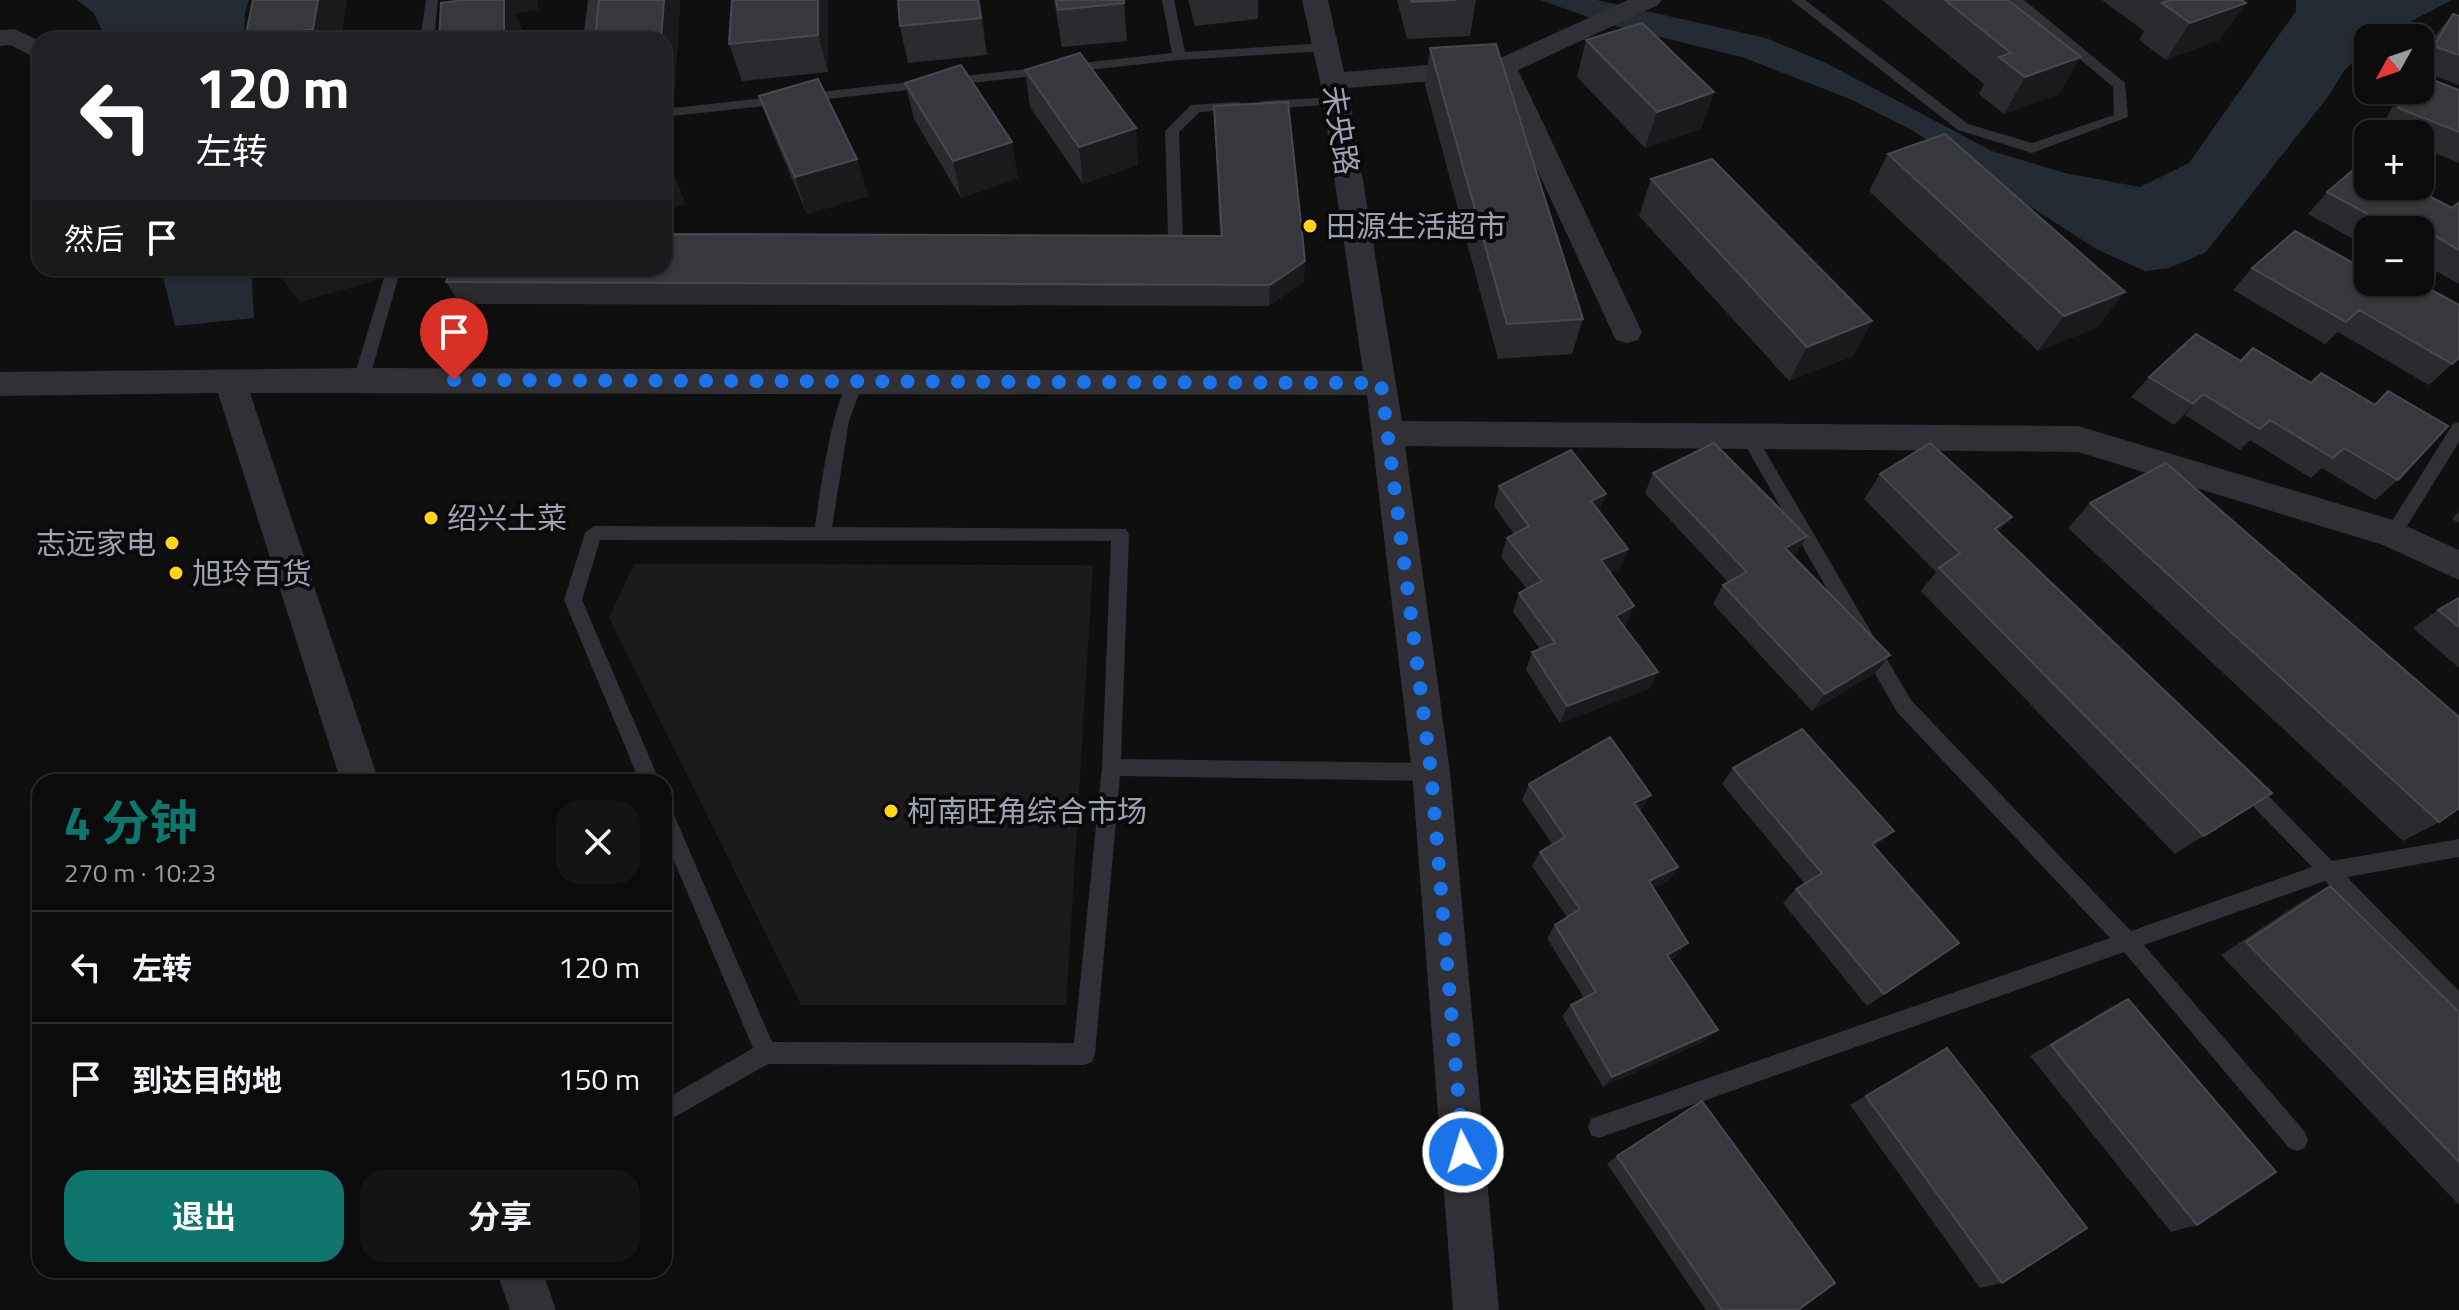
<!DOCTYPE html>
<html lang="zh">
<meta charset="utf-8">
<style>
:root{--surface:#0b0b0c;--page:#141415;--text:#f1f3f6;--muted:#9a9b9d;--line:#2b2b2d;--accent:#0f766e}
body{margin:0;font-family:"Titillium Web","Noto Sans SC",sans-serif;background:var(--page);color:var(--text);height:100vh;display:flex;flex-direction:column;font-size:30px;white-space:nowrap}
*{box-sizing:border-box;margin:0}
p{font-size:26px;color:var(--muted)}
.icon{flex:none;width:44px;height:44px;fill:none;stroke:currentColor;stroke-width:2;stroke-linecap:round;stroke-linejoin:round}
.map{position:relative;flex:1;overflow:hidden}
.details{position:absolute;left:32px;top:774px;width:640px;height:504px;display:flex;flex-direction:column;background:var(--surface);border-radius:24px;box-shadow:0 2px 6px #0004,0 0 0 2px var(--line)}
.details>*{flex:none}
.top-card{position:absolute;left:32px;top:32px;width:640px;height:244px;border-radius:24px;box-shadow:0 2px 6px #0004,0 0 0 2px var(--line);background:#202124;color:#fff;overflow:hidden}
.needle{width:52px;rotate:230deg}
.fabs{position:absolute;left:2354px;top:24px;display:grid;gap:16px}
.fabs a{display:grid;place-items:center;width:80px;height:80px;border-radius:16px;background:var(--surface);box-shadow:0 2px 6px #0004,0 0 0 2px var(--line);font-size:40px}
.pin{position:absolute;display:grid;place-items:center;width:68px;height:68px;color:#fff;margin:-82px -34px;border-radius:50% 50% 50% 0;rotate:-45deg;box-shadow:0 0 8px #0007}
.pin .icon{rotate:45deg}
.me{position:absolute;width:88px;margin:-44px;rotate:355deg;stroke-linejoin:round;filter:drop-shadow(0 0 6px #0008)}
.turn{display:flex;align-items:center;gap:28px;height:168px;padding:0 32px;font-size:36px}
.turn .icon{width:104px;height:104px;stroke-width:2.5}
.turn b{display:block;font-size:56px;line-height:68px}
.then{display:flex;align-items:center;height:76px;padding:0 32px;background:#0003;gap:16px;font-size:30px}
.round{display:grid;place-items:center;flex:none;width:84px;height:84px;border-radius:24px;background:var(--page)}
.summary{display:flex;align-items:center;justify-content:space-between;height:136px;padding:0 32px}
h1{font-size:48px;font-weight:700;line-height:60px;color:var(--accent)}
.action{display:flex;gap:16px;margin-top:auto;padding:16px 32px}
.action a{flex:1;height:92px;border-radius:24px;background:var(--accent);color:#fff;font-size:32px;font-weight:700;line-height:92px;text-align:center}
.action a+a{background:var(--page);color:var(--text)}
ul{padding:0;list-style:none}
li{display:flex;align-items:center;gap:24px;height:112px;padding:0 32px;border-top:2px solid var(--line)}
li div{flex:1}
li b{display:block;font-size:30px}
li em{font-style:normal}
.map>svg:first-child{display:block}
</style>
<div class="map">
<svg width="2459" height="1310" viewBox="0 0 2459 1310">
<rect width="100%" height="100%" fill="#0f0f10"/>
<!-- built -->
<path fill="#1b1b1d" d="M634,564L1093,565L1066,1005H801L609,618Z"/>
<!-- water -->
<path fill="#252b34" d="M77,0H249L245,12L244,40H107L93,12Z
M1540,0H1597L1766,38L1826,63L1992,151L2065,173L2140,187L2189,163L2296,11V0H2452L2379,38H2368V47L2343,72L2330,94L2206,252L2169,268L2145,271L2096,249L1912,130L1850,99L1742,57L1611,25Z
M161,268H251L254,318L175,326Z"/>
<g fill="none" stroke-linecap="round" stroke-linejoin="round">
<!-- service -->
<path fill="#303036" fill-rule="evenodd" d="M426,0H438L434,40H420Z
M588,0H600L597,40H583Z
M1162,0H1174L1185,52L1325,43L1332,47L1325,51L1179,60L664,117V109L1172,53Z
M1791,0H1805L1968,124L2032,143L2114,115L2113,87L2010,0H2024L2125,83L2128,117L2032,153L1958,130Z
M1336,97L1341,98V104L1263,109L1256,105L1263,101Z
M1238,102L1245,106L1243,109L1200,112L1179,132L1183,240L1176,245L1152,243V235L1168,234L1165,131L1191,105Z
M387,268H401L369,380L361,386L353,380Z
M856,374L864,380L849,421L832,527L1126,529L1129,534L1121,759L1431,763L1438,766L1440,772L1438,778L1431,781L1120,776L1095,1054L1092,1062L1084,1065L768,1064L664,1123V1100L753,1048L664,837V805L671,808L772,1042L1074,1043L1102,767L1111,541L600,540L582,600L660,782H640L564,600L585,533L594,526L815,527C819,500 834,383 856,374Z
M2459,422V442L2399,539H2387L2384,534L2387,529L2453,424Z
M1748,430L1754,432L1911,700L2131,931L2312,867L2237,790L2234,784L2237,778L2244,775L2251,778L2332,861L2459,839V857L2347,877L2459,991V1016L2452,1013L2325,881L2144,945L2305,1132L2308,1140L2305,1148L2297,1151L2289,1148L2124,952L1599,1138L1591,1135L1588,1127L1591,1119L1599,1116L2110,938L1897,712L1740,436Z"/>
<!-- minor -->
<path fill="#303036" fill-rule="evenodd" d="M1302,0H1328L1344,72L1498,59L1628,0H1662L1658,5L1518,70L1642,332L1638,340L1627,343L1616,340L1612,332L1494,76L1348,88L1402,421L2078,426L2393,520L2459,550V580L2383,545L2078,452L1405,446L1450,772L1499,1310H1453L1412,772L1367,395L250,393L379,782H341L218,393L0,396V372L361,368L1363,371L1320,81Z
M15,29L40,41V60L10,45L0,46V30Z
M496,1270H542L556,1310H510Z"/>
</g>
<!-- wall -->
<path fill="#2b2b2f" d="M599,0H680L675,89L664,91V40Z
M732,0H828V72L742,81L729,44Z
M980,0L987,55L908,63L900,26Z
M1054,0H1124L1127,41L1062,47Z
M1188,0H1258V19L1195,26Z
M1397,0H1476L1470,36L1407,39Z
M1882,0H2008L2059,94L2004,114L1979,94L1984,84Z
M2102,0H2242L2220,40L2166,60L2139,40L2144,31Z
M2453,14L2459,16V85L2420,70V60L2434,37Z
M1586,40L1714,92L1701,129L1645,148L1577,77Z
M1430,48L1583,319L1572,354L1498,359L1425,85Z
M1025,70L1138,165L1083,184L1030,107Z
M905,83L1018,178L961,198L914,119Z
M2404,90H2459V163L2420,147V134H2387L2379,131L2398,97Z
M759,96L857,159L868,196L807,214L772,132Z
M1214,106L1304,282L1269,306L460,304L446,282L1220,236Z
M1888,154L2098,327L2038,351L1869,191Z
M1651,179L1872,321L1853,356L1789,381L1639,216Z
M2327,192L2452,208L2459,202V284L2420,262V230H2368V247L2308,214Z
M2295,231L2452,364L2429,385L2338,332L2325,344L2233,290L2252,268Z
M2241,361L2374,404L2388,391L2398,480L2375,500L2322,468L2311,478L2250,440L2240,450L2185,415L2174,425L2131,397L2149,377Z
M1653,473L1795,555L1793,556L1890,655L1875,673L1812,711L1713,604L1723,585L1728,582L1645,493Z
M1880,474L1999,532L2272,793L2175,854L1921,591L1936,572L1864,499Z
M1499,486L1606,494L1599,511L1628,549L1620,568L1610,572L1626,625L1624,626L1658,672L1649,689L1560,723L1526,670L1532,652L1540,649L1513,612L1519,593L1527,589L1501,557L1507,538L1514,534L1494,506Z
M2090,503L2439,822L2403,841L2068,528Z
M2459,511V523L2452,519Z
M2459,598V668L2413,628L2438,610Z
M1733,768L1894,831L1875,847L1959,943L1867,1006L1783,903L1796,889L1805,884L1722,784Z
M1529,784L1641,810L1640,811L1678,867L1668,881L1653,888L1676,956L1670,960L1705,1041L1603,1087L1562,1016L1571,1005L1584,998L1547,938L1555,925L1567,917L1532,866L1540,852L1552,844L1522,800Z
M2330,886L2459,1012V1205L2221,955L2304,900Z
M2128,999L2197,1225L2171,1232L2030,1056L2106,1010Z
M1947,1048L2002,1283L1980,1288L1850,1105Z
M1617,1156L1798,1310H1706L1607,1164Z"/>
<!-- shaded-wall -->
<path fill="#1a1a1d" d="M318,0H347L341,40H246L245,38Z
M467,0H538V10L515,14L523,31V40H504Z
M664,0H680L675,89L664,63V40H661Z
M818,0H828V72L818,35Z
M978,0H980L987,55L981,18Z
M2246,3L2220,40L2166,60L2190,23Z
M2081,57L2059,94L2004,114L2025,77Z
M1714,92L1701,129L1645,148L1657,112Z
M1136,128L1138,165L1083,184L1079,147Z
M1012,142L1018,178L961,198L953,161Z
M664,150L686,204L664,211Z
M857,159L868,196L807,214L795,177Z
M1305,261L1304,282L1269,306L1270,285Z
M273,268H373L375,281L300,302Z
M2125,292L2098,327L2038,351L2064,316Z
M1872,321L1853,356L1789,381L1807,347Z
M2203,394L2185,415L2174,425L2193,404Z
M1606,494L1598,514L1591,501Z
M2012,517L1991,541L1995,529Z
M1807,536L1795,555L1774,567L1785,548Z
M1628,549L1620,568L1593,579L1601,560Z
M1634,606L1626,625L1608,634L1616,616Z
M1890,655L1875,673L1812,711L1825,694Z
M1658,672L1649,689L1560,723L1567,706Z
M1651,795L1641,810L1625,818L1634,803Z
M1894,831L1878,845L1857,858L1872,844Z
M1678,867L1668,881L1639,895L1649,881Z
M1688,943L1676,956L1656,968L1667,955Z
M1718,1030L1705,1041L1603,1087L1612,1077Z"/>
<!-- building -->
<path fill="#37383d" stroke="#484850" stroke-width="2" d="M253,0H318L313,29L245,38Z
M463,0H504V40H439L441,3Z
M599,0H664L661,40H595Z
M732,0H818V35L729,44Z
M898,0H978L981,18L900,26Z
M1056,0H1124V3L1058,10Z
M1411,0H1456L1412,2Z
M1945,0H2008L2081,57L2025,77L1999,57L2011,53Z
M2170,0H2242L2246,3L2190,23L2162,3Z
M2453,14L2459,16V55L2434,46Z
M1642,23L1714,92L1657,112L1586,40Z
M1496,44L1583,319L1507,324L1430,48Z
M1080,53L1136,128L1079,147L1025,70Z
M961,65L1012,142L953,161L905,83Z
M2420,75L2459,90V132L2398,108L2408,90H2420Z
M818,79L857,159L795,177L759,96Z
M1288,102L1305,261L1270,285L446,282L452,268H664V234L1222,236L1214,106Z
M1945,134L2125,292L2064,316L1888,154Z
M664,152L670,168L664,169Z
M1712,159L1872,321L1807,347L1651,179Z
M2364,161L2368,163V186H2410L2452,208L2459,202V250L2428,232L2420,240V230H2397L2327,192Z
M2295,231L2368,271V282H2417L2459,305V358L2452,364L2359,310L2346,322L2252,268Z
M2196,334L2241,361L2253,348L2311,383L2321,373L2375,405L2388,391L2448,426L2398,480L2344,448L2333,458L2270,420L2260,429L2203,394L2193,404L2149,377Z
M1714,443L1807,536L1785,548L1890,655L1825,694L1723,585L1747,572L1653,473Z
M1930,443L2012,517L1995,529L2272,793L2204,836L1939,568L1960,553L1880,474Z
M1571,450L1606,494L1591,501L1628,549L1601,560L1634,606L1616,616L1658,672L1567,706L1532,652L1555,643L1519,593L1542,581L1507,538L1529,526L1499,486Z
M2166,463L2459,717V808L2439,822L2090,503Z
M2459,598V627L2438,610Z
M1802,729L1894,831L1872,844L1959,943L1884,994L1796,889L1822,873L1733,768Z
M1610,737L1651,795L1634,803L1678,867L1649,881L1688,943L1667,955L1718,1030L1612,1077L1571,1005L1596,992L1555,925L1580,909L1540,852L1565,837L1529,784Z
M2330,886L2459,1012V1162L2246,942Z
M2128,999L2276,1172L2197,1225L2051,1045Z
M1947,1048L2087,1228L2002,1283L1866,1096Z
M1702,1101L1835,1283L1798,1310H1722L1617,1156Z"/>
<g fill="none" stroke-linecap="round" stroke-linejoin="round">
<!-- route -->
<path stroke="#1a73e8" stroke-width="14" stroke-dasharray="0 25.2" d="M454,380L1381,383L1431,772L1463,1152"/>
</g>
<!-- markers -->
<g fill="#ffd619" stroke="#0a0a0b" stroke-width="3">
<circle cx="1310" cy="226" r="8"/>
<circle cx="431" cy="518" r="8"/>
<circle cx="172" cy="543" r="8"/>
<circle cx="176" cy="573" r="8"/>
<circle cx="891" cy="811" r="8"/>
</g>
<g text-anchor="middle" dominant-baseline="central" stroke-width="8" stroke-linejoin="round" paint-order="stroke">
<!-- street labels -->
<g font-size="30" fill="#9fa2b3" stroke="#0a0a0b">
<text transform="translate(1341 130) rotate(81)">未央路</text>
</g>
<!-- poi labels -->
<g font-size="30" fill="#9fa2b3" stroke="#0a0a0b" text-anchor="start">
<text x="1326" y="226">田源生活超市</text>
<text x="447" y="518">绍兴土菜</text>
<text x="156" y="543" text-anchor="end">志远家电</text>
<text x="192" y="573">旭玲百货</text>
<text x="907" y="811">柯南旺角综合市场</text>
</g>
</g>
</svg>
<div class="fabs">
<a><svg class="needle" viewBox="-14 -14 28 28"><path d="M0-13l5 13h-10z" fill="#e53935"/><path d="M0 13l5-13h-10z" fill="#9a9b9d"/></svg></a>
<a>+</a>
<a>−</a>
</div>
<div class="pin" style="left:454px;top:380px;background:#d93025"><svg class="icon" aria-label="arrive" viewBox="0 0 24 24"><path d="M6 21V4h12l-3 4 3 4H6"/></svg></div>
<svg class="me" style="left:1463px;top:1152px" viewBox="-20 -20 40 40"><circle r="17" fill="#1a73e8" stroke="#fff" stroke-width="3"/><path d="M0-11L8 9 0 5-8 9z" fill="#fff"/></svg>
<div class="top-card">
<div class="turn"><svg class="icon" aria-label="left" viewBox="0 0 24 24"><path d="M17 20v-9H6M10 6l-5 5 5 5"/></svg><div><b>120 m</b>左转</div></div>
<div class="then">然后<svg class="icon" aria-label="arrive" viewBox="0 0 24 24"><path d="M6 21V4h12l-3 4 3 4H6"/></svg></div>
</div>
<section class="details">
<div class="summary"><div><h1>4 分钟</h1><p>270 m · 10:23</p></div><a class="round"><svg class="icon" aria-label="close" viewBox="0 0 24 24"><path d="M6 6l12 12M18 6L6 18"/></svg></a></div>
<ul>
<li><svg class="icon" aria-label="left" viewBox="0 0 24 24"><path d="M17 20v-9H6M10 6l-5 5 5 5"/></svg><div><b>左转</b></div><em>120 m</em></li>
<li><svg class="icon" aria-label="arrive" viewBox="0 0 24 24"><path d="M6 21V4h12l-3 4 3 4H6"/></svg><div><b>到达目的地</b></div><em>150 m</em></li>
</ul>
<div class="action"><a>退出</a><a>分享</a></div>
</section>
</div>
